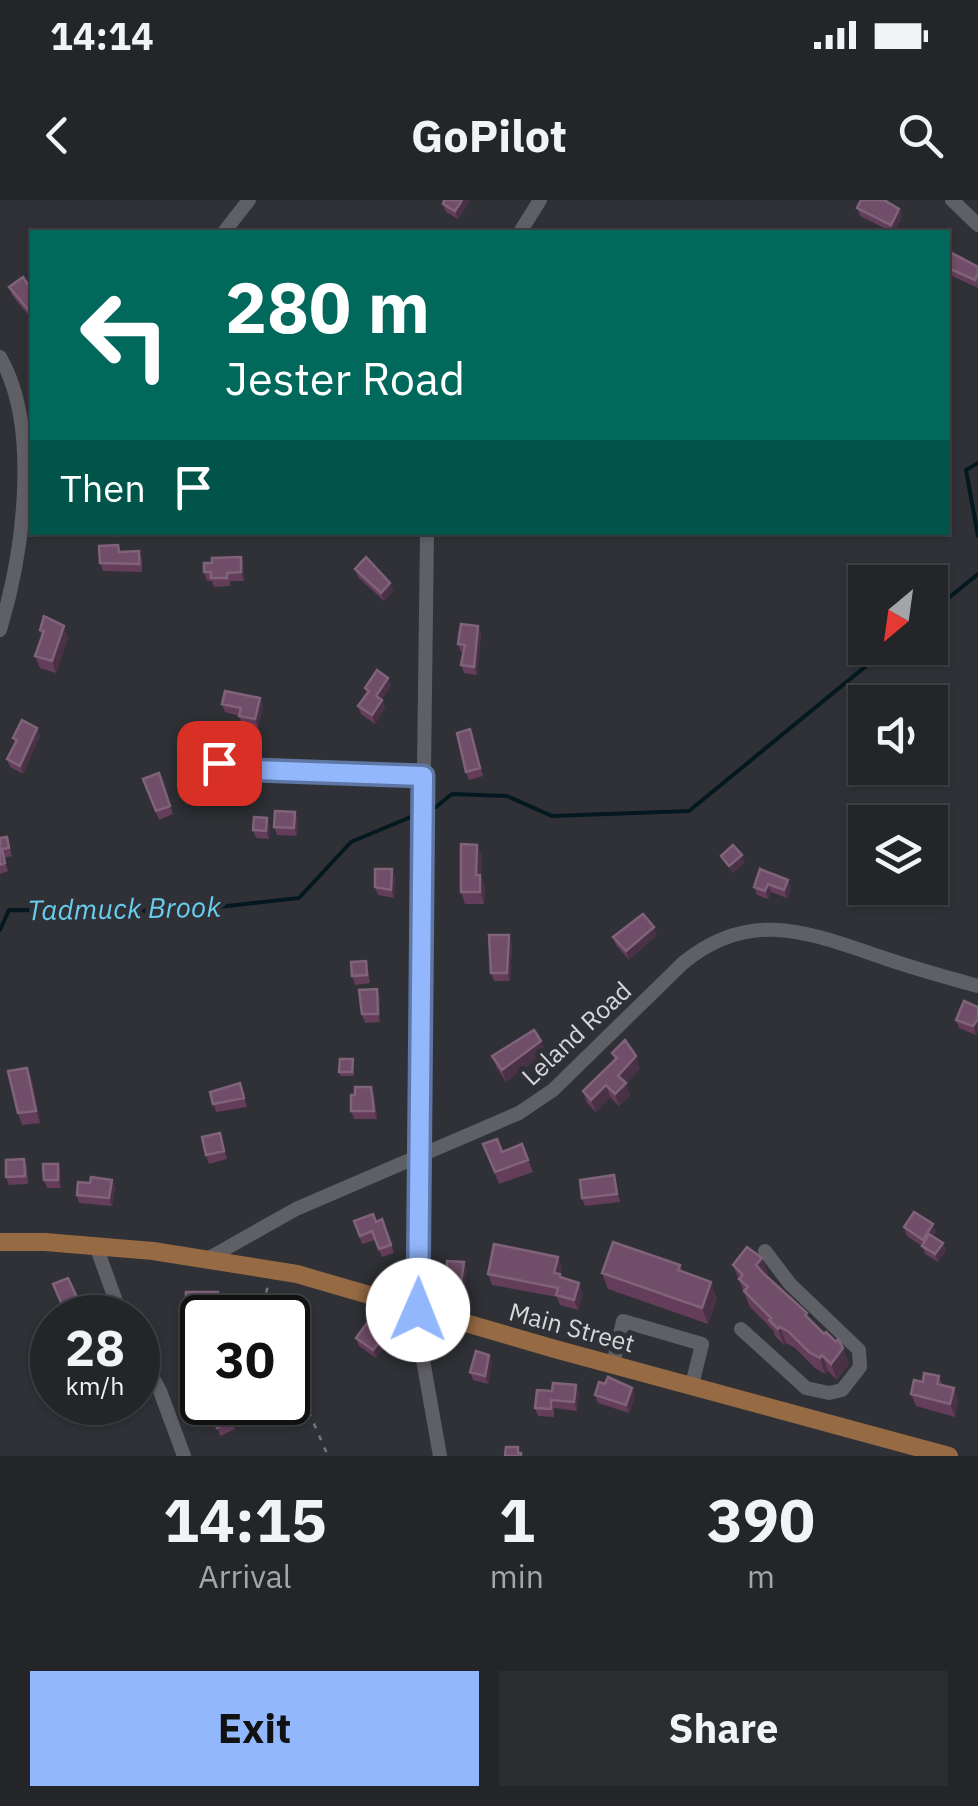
<!DOCTYPE html>
<style>
:root{--surface:#232528;--page:#2b2d30;--text:#f1f3f6;--muted:#a3a5a8;--line:#404245;--accent:#92b7fd}
body{margin:0;font-family:"IBM Plex Sans",sans-serif;background:var(--page);color:var(--text);height:100vh;display:flex;flex-direction:column;font-size:38px;white-space:nowrap}
*{box-sizing:border-box;margin:0}
p{font-size:32px;color:var(--muted)}
.icon{flex:none;width:55px;height:55px;fill:none;stroke:currentColor;stroke-width:2;stroke-linecap:round;stroke-linejoin:round}
.map{position:relative;height:1256px;overflow:hidden}
.sheet{display:flex;flex-direction:column;background:var(--surface);flex:1}
.sheet>*{flex:none}
.hud{position:absolute;left:30px;top:30px;width:920px;height:305px;border-radius:0px;box-shadow:0 2px 8px #0004,0 0 0 2px var(--line);background:#00695c;color:#fff;overflow:hidden}
.needle{width:65px;rotate:209deg}
.fabs{position:absolute;left:848px;top:365px;display:grid;gap:20px}
.fabs a{display:grid;place-items:center;width:100px;height:100px;border-radius:0px;background:var(--surface);box-shadow:0 2px 8px #0004,0 0 0 2px var(--line);font-size:50px}
.speed{position:absolute;left:30px;top:1095px;display:flex;gap:20px;font-size:50px;font-weight:700;text-align:center}
.speed>*{display:grid;place-content:center;width:130px;height:130px;border-radius:50%;background:var(--surface);box-shadow:0 2px 8px #0004,0 0 0 2px var(--line);line-height:1}
.speed small{font-size:25px;font-weight:400}
.speed .limit{border:5px solid #111;border-radius:15px;background:#fff;color:#111}
.pin{position:absolute;display:grid;place-items:center;width:85px;height:85px;color:#fff;margin:-42px;border-radius:20px;box-shadow:0 5px 15px #0006}
.me{position:absolute;width:110px;margin:-55px;rotate:1deg;stroke-linejoin:round;filter:drop-shadow(0 0 8px #0008)}
.turn{display:flex;align-items:center;gap:35px;height:210px;padding:0 30px;font-size:45px}
.turn .icon{width:130px;height:130px;stroke-width:2.5}
.turn b{display:block;font-size:70px;line-height:85px}
.then{display:flex;align-items:center;height:95px;padding:0 30px;background:#0003;gap:20px;font-size:38px}
.eta{display:flex;justify-content:space-evenly;align-items:center;height:170px;text-align:center}
.eta b{font-size:60px;font-weight:800;line-height:70px}
.cta{display:flex;gap:20px;margin-top:auto;padding:20px 30px}
.cta a{flex:1;height:115px;border-radius:0px;background:var(--accent);color:#111;font-size:40px;font-weight:800;line-height:115px;text-align:center}
.cta a+a{background:var(--page);color:var(--text)}
.status{display:flex;justify-content:space-between;align-items:center;height:70px;padding:0 50px;background:var(--surface);direction:ltr}
.status svg{height:28px;fill:currentColor}
header{display:flex;justify-content:space-between;align-items:center;height:130px;padding:0 30px;background:var(--surface);font-size:45px;font-weight:800}
.map>svg:first-child{display:block}
</style>
<div class="status"><b>14:14</b><svg viewBox="0 0 49 12"><path d="M0 12V9h3v3zM5 12V6h3v6zM10 12V3h3v9zM15 12V0h3v12zM26 1h20v11H26zM47 4h2v5h-2z"/></svg></div>
<header><svg class="icon" aria-label="back" viewBox="0 0 24 24"><path d="M15 5l-7 7 7 7"/></svg>GoPilot<svg class="icon" aria-label="search" viewBox="0 0 24 24"><circle cx="10" cy="10" r="6"/><path d="M15 15l6 6"/></svg></header>
<div class="map">
<svg width="978" height="1256" viewBox="0 0 978 1256">
<rect width="100%" height="100%" fill="#2f3136"/>
<g fill="none" stroke-linecap="round" stroke-linejoin="round">
<!-- stream -->
<path stroke="#04181f" stroke-width="4" d="M978,263L966,270L978,336
M930,413L978,374
M436,607L452,594L507,596L552,616L689,611L888,448
M0,730L9,710L183,711L299,698L351,642L413,616"/>
<!-- path -->
<path stroke="#75777c" stroke-width="2.5" stroke-dasharray="5 8" stroke-linecap="butt" d="M267,1118L264,1102L268,1085
M288,1164L328,1256"/>
<!-- minor -->
<path stroke="#5f6066" stroke-width="14" d="M952,0L978,25
M224,32L249,0
M520,32L540,0
M0,157C41,228 23,354 0,430
M427,332L417,1126L440,1256
M219,563L253,570L423,576
M96,1046L122,1118
M209,1058L296,1009L519,913L553,890L683,763C750,708 807,732 881,757C913,768 945,777 978,786
M741,1129L806,1188L829,1193L842,1190L860,1167L859,1150L790,1084L765,1051
M138,1150L160,1191L184,1256
M613,1164L623,1121L702,1144L692,1185"/>
<!-- major -->
<path stroke="#966a43" stroke-width="18" d="M0,1042H45L153,1051L297,1074L555,1149L949,1256"/>
</g>
<!-- wall -->
<path fill="#643d5b" d="M444,0H470L458,19L446,12L443,4Z
M857,8L899,9L902,17L894,32H892L860,16Z
M948,58L978,67V88L948,74Z
M9,87L32,91V120L12,95Z
M121,351H139L142,359V372L103,371L100,363Z
M241,357L244,365V381H230V386L214,387L212,381H207L204,372L212,363Z
M355,369L390,383L393,391L384,401L358,377Z
M478,426L481,434L477,475L464,473L461,465L464,452H461L458,444Z
M40,430L68,438L56,473L40,468L35,456L42,436Z
M388,478L391,486L382,499L385,508L375,524L361,514L358,506L367,494L365,488Z
M260,498L263,506L258,527L242,524L239,516L225,512L222,504Z
M37,528L40,536L23,574L10,567L7,559L15,544L13,538Z
M473,538L483,576L469,580L466,572Z
M159,573L173,614L159,620L143,579Z
M295,612L298,620L297,636L277,635L274,627Z
M267,618L270,626L269,639L256,638L253,630Z
M7,637L12,656L4,658L8,671L0,674V638Z
M477,645L482,657L481,676L485,687L484,704H465L461,692Z
M392,669L395,677L394,698L378,695L375,687Z
M760,669L791,688L787,698L771,692L768,699L757,695L754,687Z
M657,735L629,760L616,745L613,737Z
M512,743L510,781H494L491,773Z
M368,769L370,783L355,785L352,776Z
M377,789L380,797V822L365,823L362,814Z
M978,807V831L976,835L959,828L956,820Z
M541,841L546,853L506,882L497,868L492,856Z
M612,853L640,868L626,884L630,895L619,906L610,897L596,912L587,903L583,891L615,860Z
M354,863V876H341L339,872Z
M27,868L32,880L40,923L22,925L18,913Z
M240,883L247,907L216,912L210,892Z
M371,887L374,895L377,919H354L351,911L355,895Z
M220,933L227,959L209,964L206,955Z
M483,944L502,952L522,944L533,972L499,984Z
M24,959L27,967L28,984L9,985L6,977Z
M61,972V988H47L44,980Z
M614,975L620,1002L585,1006L582,998Z
M112,980L115,988L112,1006L79,1003L77,995L90,983Z
M382,1019L394,1053L382,1057L375,1040L362,1044L354,1021L376,1022Z
M933,1024L936,1032L933,1036L943,1043L946,1051L938,1062L925,1054L922,1046L907,1036L904,1027Z
M558,1057L562,1068L560,1074L562,1078L583,1094L578,1110L560,1105L557,1097L492,1085L488,1074Z
M762,1058L768,1074L766,1076L824,1134L843,1148L849,1164L837,1180L828,1171L825,1174L815,1168L795,1148L786,1143L784,1145L775,1136L773,1130L750,1107L733,1065Z
M680,1065L683,1072L717,1098L708,1124L608,1089L602,1073Z
M467,1070L464,1091L451,1090L446,1072Z
M218,1092L221,1100V1114L201,1115V1122H189L186,1114Z
M384,1136L387,1144L376,1158L359,1146L356,1138Z
M492,1163L488,1184L473,1180L470,1172Z
M939,1176L942,1185L954,1188L958,1200L955,1217L916,1206L911,1194L923,1182Z
M605,1184L632,1188L635,1196L629,1213L598,1203L595,1195Z
M537,1190L579,1193L577,1211L554,1208V1217L538,1216L535,1208Z
M210,1202H233L234,1206L228,1209L235,1229L220,1236Z"/>
<!-- shaded-wall -->
<path fill="#493146" d="M462,0H470L458,19L455,11Z
M899,9L902,17L894,32L891,25Z
M241,357L244,365V381L241,372Z
M390,383L393,391L384,401L381,393Z
M64,426L68,438L56,473L52,461Z
M478,426L481,434L477,475L474,467Z
M388,478L391,486L379,504L376,496Z
M260,498L263,506L258,527L255,519Z
M382,500L385,508L375,524L372,515Z
M37,528L40,536L23,574L20,566Z
M295,612L298,620L297,636L294,628Z
M267,618L270,626L269,639L266,631Z
M477,645L482,657L481,676L485,687L484,704L476,675Z
M742,655L745,663L732,674L729,666Z
M392,669L395,677L394,698L391,690Z
M788,680L791,688L787,698L784,690Z
M768,684L771,692L768,699L765,691Z
M654,727L657,735L629,760L626,751Z
M509,735L512,743L510,781L507,773Z
M377,789L380,797V822L378,814Z
M978,819V831L976,835L973,826Z
M541,841L546,853L506,882L502,870Z
M636,856L640,868L626,884L630,895L619,906L615,894L618,876Z
M27,868L32,880L40,923L36,911Z
M606,885L610,897L596,912L591,900Z
M371,887L374,895L377,919L374,911Z
M58,964L61,972V988L58,980Z
M112,980L115,988L112,1006L109,998Z
M933,1024L936,1032L926,1048L923,1040Z
M943,1043L946,1051L938,1062L935,1054Z
M558,1057L562,1068L558,1083L554,1073Z
M762,1058L768,1074L762,1081L756,1065Z
M464,1062L467,1070L464,1091L461,1083Z
M711,1082L717,1098L708,1124L702,1108Z
M579,1083L583,1094L578,1110L574,1100Z
M780,1127L786,1143L784,1145L778,1129Z
M384,1136L387,1144L376,1158L373,1150Z
M843,1148L849,1164L837,1180L831,1164Z
M489,1155L492,1163L488,1184L485,1176Z
M822,1155L828,1171L825,1174L820,1158Z
M576,1185L579,1193L577,1211L574,1202Z
M632,1188L635,1196L629,1213L626,1205Z
M954,1188L958,1200L955,1217L950,1204Z"/>
<!-- building -->
<path fill="#704d68" stroke="#80637a" stroke-width="2.5" d="M444,0H462L455,11L443,4Z
M861,0H884L899,9L891,25L857,8Z
M950,52L978,67V73L975,80L948,68V58Z
M23,77L32,91V112L31,113L9,87Z
M118,345L119,352L139,351V364L100,363L99,346Z
M241,357V372L227,373V378H211V372H204V363H212V358Z
M366,357L390,383L381,393L355,369Z
M44,416L64,426L52,461L35,456L44,431L40,430Z
M461,424L478,426L474,467L461,465L465,445L458,444Z
M377,470L388,478L376,496L382,500L372,515L358,506L369,491L365,488Z
M225,491L260,498L255,519L239,516L241,508L222,504Z
M22,520L37,528L20,566L7,559L17,540L13,538Z
M470,529L480,568L466,572L457,533Z
M159,573L170,606L156,611L143,579Z
M275,611L295,612L294,628L274,627Z
M254,617L267,618L266,631L253,630Z
M7,637L9,648L2,649L5,663L0,665V638Z
M461,644L477,645L476,675H480V692H461Z
M733,645L742,655L729,666L721,656Z
M375,669H392L391,690L375,687Z
M760,669L788,680L784,690L768,684L765,691L754,687Z
M643,714L654,727L626,751L613,737Z
M489,735H509L507,773H491Z
M366,761L367,775L352,776L351,762Z
M377,789L378,814H362L359,790Z
M964,801L978,807V819L973,826L956,820Z
M534,830L541,841L502,870L492,856Z
M625,840L636,856L618,876L626,883L615,894L606,885L591,900L583,891L617,858L612,853Z
M340,859H353L352,872H339Z
M27,868L36,911L18,913L8,871Z
M240,883L244,898L213,904L210,892Z
M355,887H371L374,911H351V895H355Z
M220,933L224,951L206,955L202,937Z
M497,939L502,952L522,944L528,960L495,972L483,944Z
M24,959L25,976L6,977V960Z
M43,964H58V980H44Z
M614,975L617,994L582,998L580,980Z
M91,977L112,980L109,998L77,995L78,982L90,983Z
M914,1012L933,1024L923,1040L904,1027Z
M373,1014L376,1022L382,1019L391,1045L379,1049L372,1031L360,1036L354,1021Z
M929,1034L943,1043L935,1054L922,1046Z
M613,1042L680,1065L678,1070L711,1082L702,1108L602,1073Z
M494,1044L558,1057L554,1073L560,1074V1077L579,1083L574,1100L556,1095L558,1088L488,1074Z
M747,1047L762,1058L756,1065L764,1074L807,1113L805,1115L824,1134L826,1132L836,1142L838,1139L843,1148L831,1164L822,1155L820,1158L809,1152L789,1132L780,1127L778,1129L769,1120L771,1118L744,1091L748,1087L739,1079L743,1075L733,1065Z
M447,1061L464,1062L461,1083L448,1081L449,1072H446Z
M68,1078L86,1117L68,1118L53,1084Z
M186,1092H218V1106L198,1107V1114H186Z
M367,1123L384,1136L373,1150L356,1138Z
M476,1151L489,1155L485,1176L470,1172Z
M924,1173L939,1176L937,1184L954,1188L950,1204L911,1194L914,1180L923,1182Z
M608,1177L632,1188L626,1205L595,1195L599,1182L605,1184Z
M553,1183L576,1185L574,1202L551,1200V1209L535,1208L537,1190L552,1191Z
M210,1202H226L232,1220L217,1228Z
M506,1247H518V1253H521V1256H505Z"/>
<g fill="none" stroke-linecap="round" stroke-linejoin="round">
<defs>
<path id="route" d="M219,563L253,570L423,576L418,1110"/>
</defs>
<!-- route casing -->
<use href="#route" stroke="#5f77a4" stroke-width="25"/>
<!-- route -->
<use href="#route" stroke="#92b7fd" stroke-width="18"/>
</g>
<g text-anchor="middle" dominant-baseline="central" stroke-width="10" stroke-linejoin="round" paint-order="stroke">
<!-- street labels -->
<g font-size="25" fill="#d6d7db" stroke="#2f3136">
<text transform="translate(576 833) rotate(-43)">Leland Road</text>
<text transform="translate(572 1127) rotate(15)">Main Street</text>
</g>
<!-- water labels -->
<g font-size="28" font-style="italic" fill="#68ceef" stroke="#2f3136">
<text transform="translate(124 708) rotate(-1)">Tadmuck Brook</text>
</g>
</g>
</svg>
<div class="fabs">
<a><svg class="needle" viewBox="-14 -14 28 28"><path d="M0-13l5 13h-10z" fill="#e53935"/><path d="M0 13l5-13h-10z" fill="#a3a5a8"/></svg></a>
<a><svg class="icon" aria-label="sound" viewBox="0 0 24 24"><path d="M4 9h4l5-4v14l-5-4H4zM17 9q2 3 0 6"/></svg></a>
<a><svg class="icon" aria-label="layers" viewBox="0 0 24 24"><path d="M12 4l9 5-9 5-9-5zM3 14l9 5 9-5"/></svg></a>
</div>
<div class="speed"><div>28<small>km/h</small></div><div class="limit">30</div></div>
<div class="pin" style="left:219px;top:563px;background:#d93025"><svg class="icon" aria-label="arrive" viewBox="0 0 24 24"><path d="M6 21V4h12l-3 4 3 4H6"/></svg></div>
<svg class="me" style="left:418px;top:1110px" viewBox="-20 -20 40 40"><circle r="19" fill="#fff"/><path d="M0-13L10 11 0 6-10 11z" fill="#92b7fd"/></svg>
<div class="hud">
<div class="turn"><svg class="icon" aria-label="left" viewBox="0 0 24 24"><path d="M17 20v-9H6M10 6l-5 5 5 5"/></svg><div><b>280 m</b>Jester Road</div></div>
<div class="then">Then<svg class="icon" aria-label="arrive" viewBox="0 0 24 24"><path d="M6 21V4h12l-3 4 3 4H6"/></svg></div>
</div>
</div>
<section class="sheet">
<div class="eta">
<div><b>14:15</b><p>Arrival</p></div>
<div><b>1</b><p>min</p></div>
<div><b>390</b><p>m</p></div>
</div>
<div class="cta"><a>Exit</a><a>Share</a></div>
</section>
